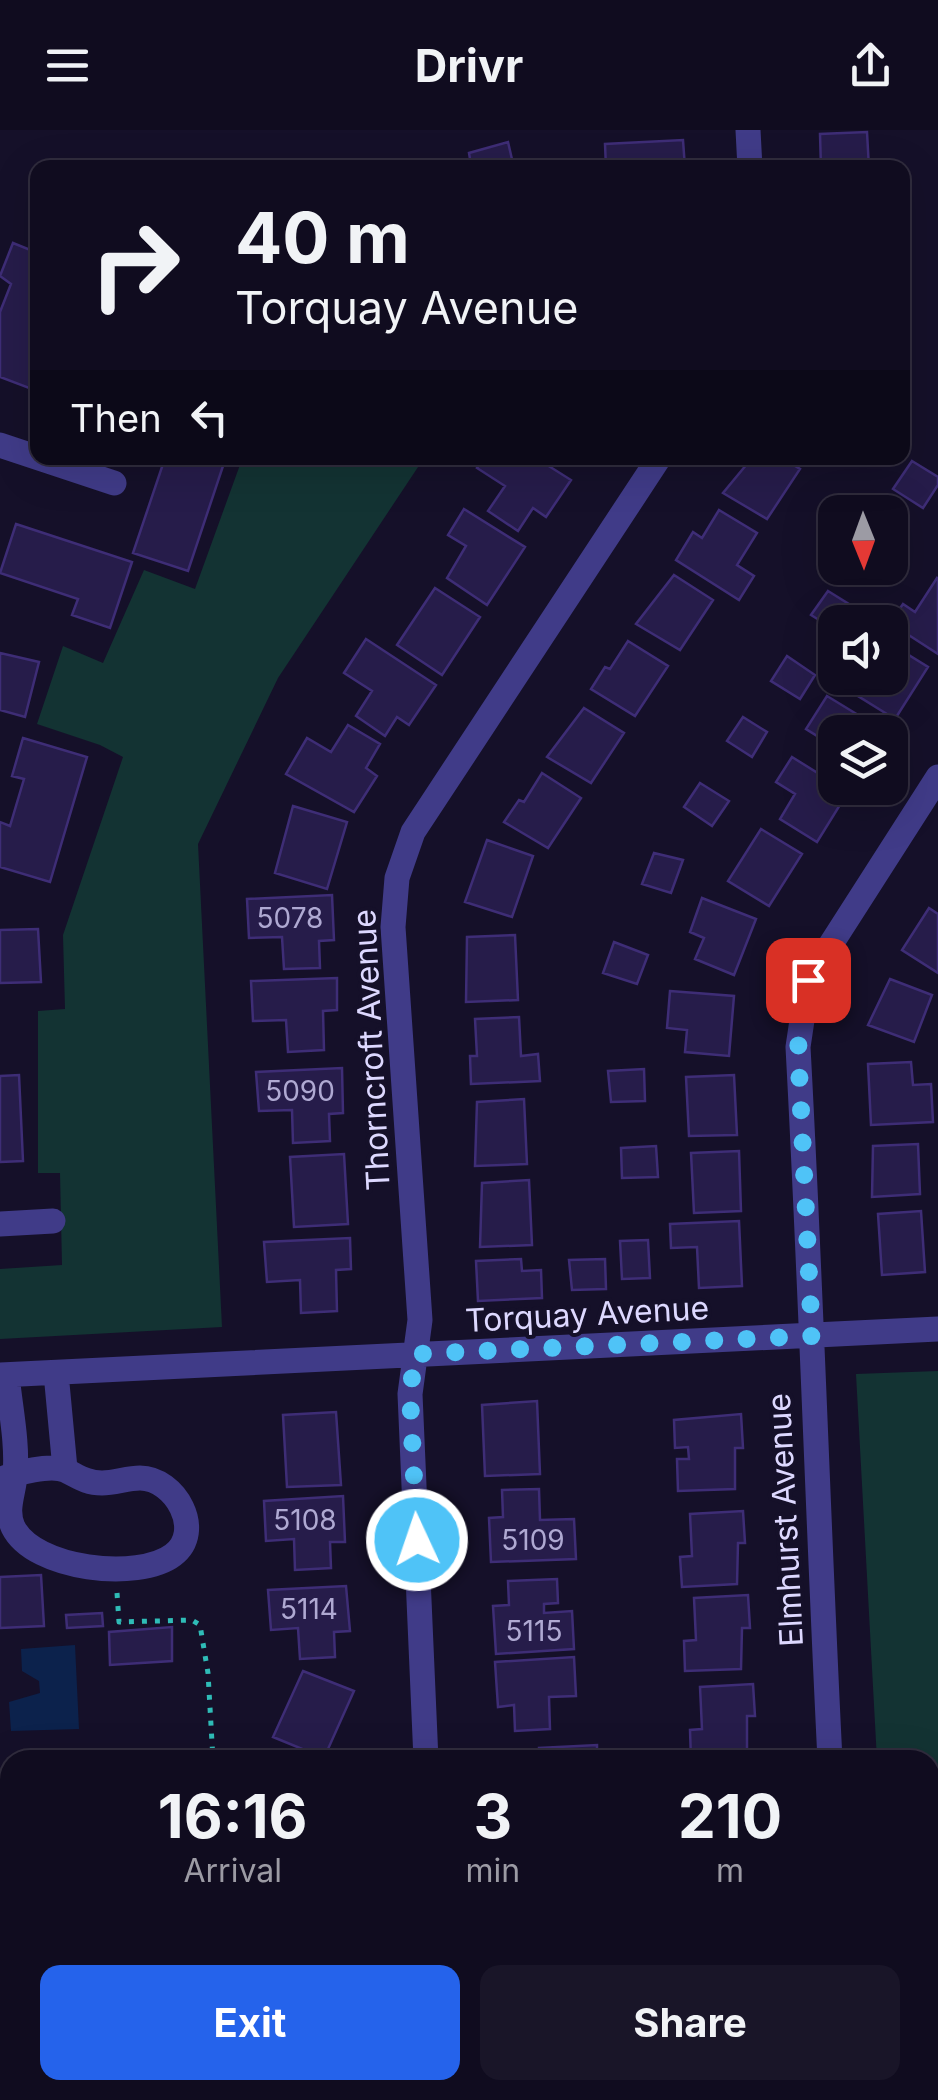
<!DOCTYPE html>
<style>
:root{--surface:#100c1f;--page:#191528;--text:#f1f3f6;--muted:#9c9ba4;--line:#302c3d;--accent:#2563eb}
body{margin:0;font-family:Inter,sans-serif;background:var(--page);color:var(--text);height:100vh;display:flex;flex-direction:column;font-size:38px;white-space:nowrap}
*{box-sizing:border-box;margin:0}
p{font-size:32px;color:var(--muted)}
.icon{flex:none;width:55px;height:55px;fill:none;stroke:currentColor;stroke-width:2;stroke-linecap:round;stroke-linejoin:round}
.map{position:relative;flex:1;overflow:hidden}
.panel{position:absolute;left:0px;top:1620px;width:940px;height:350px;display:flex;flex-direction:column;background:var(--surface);border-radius:30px 30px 0 0;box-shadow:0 10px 40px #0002,0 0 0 2px var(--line)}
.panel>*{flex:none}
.top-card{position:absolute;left:30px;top:30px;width:880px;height:305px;border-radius:20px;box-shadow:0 10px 40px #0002,0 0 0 2px var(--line);background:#100c1f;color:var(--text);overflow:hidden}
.needle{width:65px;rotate:179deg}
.controls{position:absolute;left:818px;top:365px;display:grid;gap:20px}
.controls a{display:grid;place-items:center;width:90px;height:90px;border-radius:20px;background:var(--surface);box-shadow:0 10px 40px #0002,0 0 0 2px var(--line);font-size:50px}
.pin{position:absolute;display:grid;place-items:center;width:85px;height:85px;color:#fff;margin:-42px;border-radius:20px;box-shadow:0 5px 15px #0006}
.me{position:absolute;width:110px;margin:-55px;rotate:357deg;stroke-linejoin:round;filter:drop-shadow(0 0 8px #0008)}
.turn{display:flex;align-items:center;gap:35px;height:210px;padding:0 40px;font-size:45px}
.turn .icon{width:130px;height:130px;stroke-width:2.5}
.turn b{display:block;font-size:70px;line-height:85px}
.then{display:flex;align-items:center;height:95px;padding:0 40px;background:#0003;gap:20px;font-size:38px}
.eta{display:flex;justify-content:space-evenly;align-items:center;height:170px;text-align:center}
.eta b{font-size:60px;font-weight:700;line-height:70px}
.button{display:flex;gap:20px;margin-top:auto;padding:20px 40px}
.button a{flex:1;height:115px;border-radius:20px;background:var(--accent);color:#fff;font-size:40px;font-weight:700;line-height:115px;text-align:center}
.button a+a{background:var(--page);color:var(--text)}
header{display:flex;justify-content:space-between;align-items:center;height:130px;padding:0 40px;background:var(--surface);font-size:45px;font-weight:700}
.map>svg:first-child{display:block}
</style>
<header><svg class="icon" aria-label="menu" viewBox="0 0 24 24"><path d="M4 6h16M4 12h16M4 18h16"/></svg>Drivr<svg class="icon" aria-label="share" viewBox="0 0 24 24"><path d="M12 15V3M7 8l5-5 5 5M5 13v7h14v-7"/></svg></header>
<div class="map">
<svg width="938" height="1970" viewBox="0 0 938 1970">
<rect width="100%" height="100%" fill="#151029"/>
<!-- green -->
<path fill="#133333" d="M231,328H424L278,548L198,714L222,1197L0,1209V1139L62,1135L60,1043H38V881L65,879L63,805L123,627L100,615L37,594L63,516L103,533L144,440L195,459L241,332Z
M938,1241V1970H895L894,1960H930V1630H877L856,1244Z"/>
<!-- water -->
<path fill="#0c224c" d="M75,1515L79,1599L11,1601L9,1572L40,1563L39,1551L22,1541L21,1519Z"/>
<!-- building -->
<path fill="#261c4a" stroke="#3e2d76" stroke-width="2.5" d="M867,2L869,38H821L820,4Z
M683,10L685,38H606L605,14Z
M508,12L514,38H463L471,35L469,23Z
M13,113L38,123V235L29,258L0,247V182L11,154L0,146Z
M165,328H198L223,336L188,441L133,423Z
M484,328H536L571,350L546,387L533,378L518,401L488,381L505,356L477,338Z
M752,328H782L800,339L767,389L723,363Z
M912,331L938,347V355L923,378L893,359Z
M464,379L525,417L487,475L447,448L466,416L448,405Z
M719,380L757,403L737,435L754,446L739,470L676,430L693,402L702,408Z
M16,394L132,432L110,498L72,485L78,469L0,443Z
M890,409L906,419L886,449L867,438H890Z
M674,445L713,470L680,520L636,494Z
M937,448L938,449V524L890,493L903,474L915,482Z
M435,458L480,487L442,545L397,515Z
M828,461L852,476L842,492H835V500L811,485Z
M366,509L436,555L409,595L397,587L385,606L356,586L372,561L344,543Z
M628,511L668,536L635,586L591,559L605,537L610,539Z
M891,514L928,537L895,589L858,566L870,548H890Z
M0,523L39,532L25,587L0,580Z
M787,526L815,545L800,569L771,551Z
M827,566L886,602H835V629L820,620L825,611L806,599Z
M584,578L624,603L591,653L547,627Z
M743,587L767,602L752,627L727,611Z
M348,595L380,614L366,638L377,646L354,682L286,644L307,608L331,622Z
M23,608L87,627L50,752L0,737V692L10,696L24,649L12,646Z
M792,627L848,662L817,712L780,689L795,664L776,652Z
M542,643L581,668L548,718L504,692L519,670L524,672Z
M700,653L729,671L712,696L684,677Z
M293,676L347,692L327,759L275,743Z
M761,699L802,724L769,776L728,751Z
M487,710L533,726L512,787L465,772Z
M654,723L683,730L671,763L642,754Z
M332,765L334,810L319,811L320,838L284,839L282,807L249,808L247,769Z
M702,768L756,789L734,845L695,829L704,808L690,802Z
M929,778L938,784V843L902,820Z
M38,799L41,852L0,853V800Z
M515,805L518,870L466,872L467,807Z
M614,812L648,825L637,854L603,843Z
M337,848V880L323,881L324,920L288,922L286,890L253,891L251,851Z
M890,849L932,865L914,912L868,895Z
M670,861L734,866L729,926L685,922L687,900L667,898Z
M519,887L521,926L538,924L540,951L471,954L470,926H477L475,889Z
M911,932L913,955L931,954L933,992L871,995L868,934Z
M342,938L343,983L329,984L330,1011L293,1013L292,980L259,981L256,942Z
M644,939L645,971L611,972L608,941Z
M19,945L23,1031L0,1032V946Z
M734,945L737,1005L689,1006L686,947Z
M524,969L527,1034L475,1036L477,972Z
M918,1014L920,1064L872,1067L873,1016Z
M656,1016L658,1047L622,1048L621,1018Z
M739,1021L741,1081L694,1083L691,1023Z
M344,1024L348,1094L294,1097L290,1027Z
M529,1050L532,1115L480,1117L482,1053Z
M921,1081L925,1142L882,1145L878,1084Z
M739,1091L742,1156L699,1158L697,1117L671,1118L670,1094Z
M350,1108L351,1139L336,1140L337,1181L301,1183L300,1150L267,1152L264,1112Z
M648,1110L650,1148L622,1149L620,1111Z
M521,1129L522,1141L541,1140L542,1168L478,1171L476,1131Z
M605,1129L606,1159L572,1160L569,1130Z
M537,1271L540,1344L485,1346L482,1275Z
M336,1282L341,1355L287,1357L283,1285Z
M741,1284L743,1318H735V1359L678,1361L677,1329H689L688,1317L675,1318L674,1290Z
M539,1359L540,1390L574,1389L576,1429L491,1432L489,1388L503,1387L502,1360Z
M343,1366L345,1412H330L331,1438L295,1440L294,1409L266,1411L264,1371Z
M743,1381L745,1413H738L737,1454L682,1457L680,1427L692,1426L690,1384Z
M41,1445L44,1496L0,1498V1447Z
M557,1449L558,1473L544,1474V1483L572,1481L574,1519L496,1524L493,1476L509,1475L508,1451Z
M346,1456L350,1501L334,1502L335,1527L300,1529L298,1498L271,1500L268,1460Z
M748,1465L750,1498H742L741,1539L685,1541L684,1511L696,1510L694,1468Z
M102,1483L103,1496L67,1498L66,1485Z
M172,1497V1531L110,1535L109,1502Z
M574,1527L576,1566L549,1567L550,1599L515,1601L514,1575L498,1577L495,1532Z
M303,1541L354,1561L324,1628L273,1607Z
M753,1554L755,1586H747V1627L691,1630L690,1600L702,1599L700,1557Z
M597,1615V1630H539V1618Z
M10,1899V1953H4V1947H0V1900Z
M692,1960H776V1966H762V1970H726L725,1963L692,1964Z"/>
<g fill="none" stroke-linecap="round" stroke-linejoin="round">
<!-- path -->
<path stroke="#2fbcb7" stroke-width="5" stroke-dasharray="5 8" stroke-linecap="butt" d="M117,1463L119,1492L192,1490L200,1495L208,1543L213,1630"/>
<!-- minor -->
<path stroke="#403b88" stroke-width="25" d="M748,0L750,38
M0,315L114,353
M0,1094L53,1091
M56,1243L65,1339
M0,1245L938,1199
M0,1350C15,1343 52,1333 67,1341C79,1347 87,1353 102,1353C115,1353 127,1348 140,1348C175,1348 205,1401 173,1425C139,1451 34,1440 13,1397C5,1379 14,1363 15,1345C18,1313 10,1277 7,1245
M426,1630L410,1264L420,1190L393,797L397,748L413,702L659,328
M830,1630C818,1392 811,1155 798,917L808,850L938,647
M605,1960V1970
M847,1960V1970
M107,1970L211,1960"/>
</g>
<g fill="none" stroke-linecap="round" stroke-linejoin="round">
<!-- route -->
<path stroke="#4fc3f7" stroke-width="18" stroke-dasharray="0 32.4" d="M417,1410L410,1264L415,1224L812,1206L798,918L808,850"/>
</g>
<g text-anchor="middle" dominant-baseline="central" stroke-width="8" stroke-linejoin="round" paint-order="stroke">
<!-- number labels -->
<g font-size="28" fill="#afa9d2">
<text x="290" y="788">5078</text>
<text x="300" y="961">5090</text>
<text x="305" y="1390">5108</text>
<text x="533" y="1410">5109</text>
<text x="309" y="1479">5114</text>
<text x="534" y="1501">5115</text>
</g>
<!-- street labels -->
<g font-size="32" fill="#ddd8ff" stroke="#151029">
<text transform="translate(371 920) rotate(-93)">Thorncroft Avenue</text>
<text transform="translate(587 1184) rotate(-3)">Torquay Avenue</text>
<text transform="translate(785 1390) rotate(-93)">Elmhurst Avenue</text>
</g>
</g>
</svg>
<div class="controls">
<a><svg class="needle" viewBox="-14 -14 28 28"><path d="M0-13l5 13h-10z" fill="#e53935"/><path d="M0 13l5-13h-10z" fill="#9c9ba4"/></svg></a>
<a><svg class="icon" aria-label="sound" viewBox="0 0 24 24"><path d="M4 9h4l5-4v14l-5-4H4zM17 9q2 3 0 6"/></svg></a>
<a><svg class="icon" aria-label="layers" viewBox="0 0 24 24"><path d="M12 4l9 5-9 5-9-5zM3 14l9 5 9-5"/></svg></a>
</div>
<div class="pin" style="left:808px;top:850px;background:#d93025"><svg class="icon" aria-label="arrive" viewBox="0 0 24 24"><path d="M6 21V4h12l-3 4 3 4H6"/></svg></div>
<svg class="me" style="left:417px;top:1410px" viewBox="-20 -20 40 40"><circle r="17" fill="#4fc3f7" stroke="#fff" stroke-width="3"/><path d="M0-11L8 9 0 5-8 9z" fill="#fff"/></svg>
<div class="top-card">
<div class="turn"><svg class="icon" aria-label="right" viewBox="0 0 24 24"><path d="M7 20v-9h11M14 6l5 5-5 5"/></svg><div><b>40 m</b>Torquay Avenue</div></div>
<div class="then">Then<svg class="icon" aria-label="left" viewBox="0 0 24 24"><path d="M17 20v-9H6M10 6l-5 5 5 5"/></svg></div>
</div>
<section class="panel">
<div class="eta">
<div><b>16:16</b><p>Arrival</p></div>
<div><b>3</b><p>min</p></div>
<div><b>210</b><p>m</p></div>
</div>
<div class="button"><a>Exit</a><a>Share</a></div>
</section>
</div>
